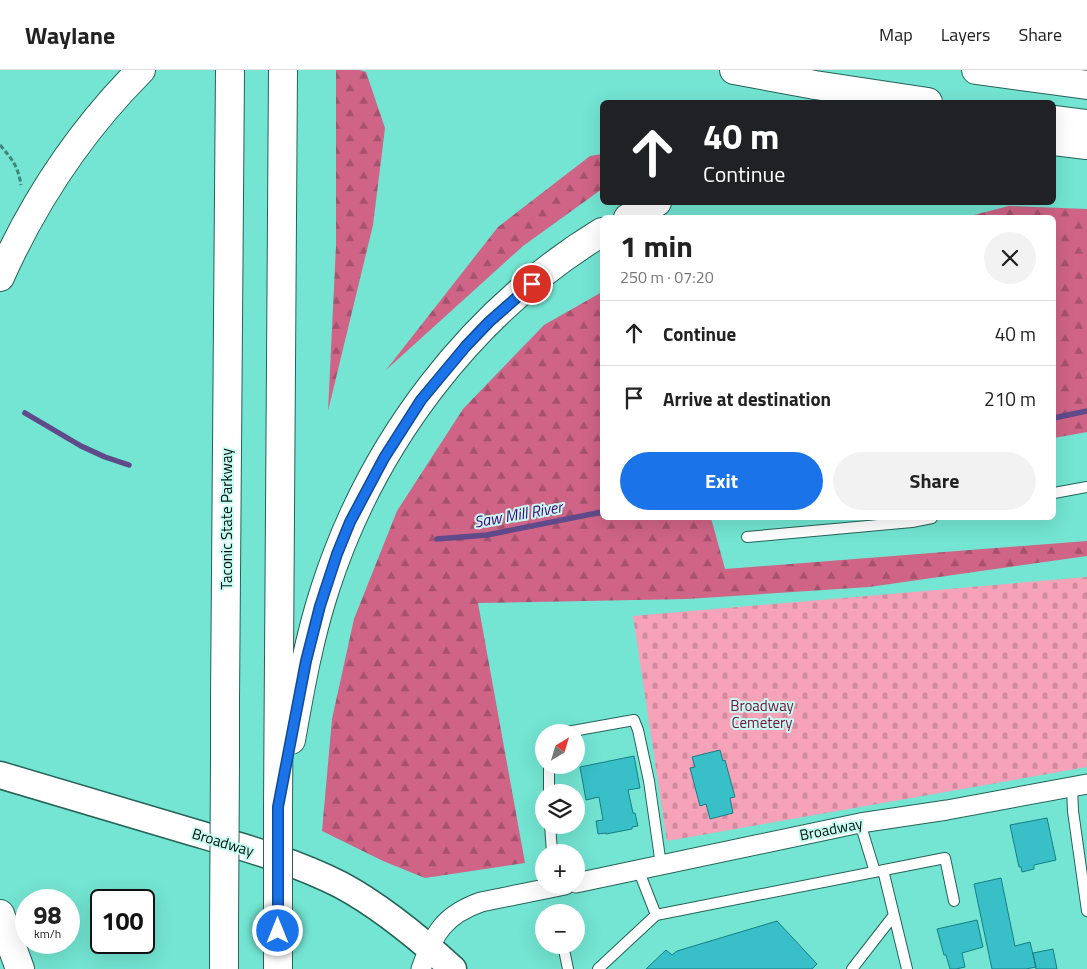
<!DOCTYPE html>
<meta charset="utf-8">
<style>
:root{--surface:#fff;--page:#f2f2f2;--text:#222;--muted:#767676;--line:#e0e0e0;--accent:#1a73e8}
body{margin:0;font-family:"Titillium Web",sans-serif;background:var(--page);color:var(--text);height:100vh;display:flex;flex-direction:column;font-size:19px;white-space:nowrap}
*{box-sizing:border-box;margin:0}
p{font-size:16px;color:var(--muted)}
.icon{flex:none;width:28px;height:28px;fill:none;stroke:currentColor;stroke-width:2;stroke-linecap:round;stroke-linejoin:round}
.map{position:relative;flex:1;overflow:hidden}
.panel{position:absolute;left:600px;top:145px;width:456px;height:305px;display:flex;flex-direction:column;background:var(--surface);border-radius:8px;box-shadow:0 5px 20px #0002}
.panel>*{flex:none}
.hud{position:absolute;left:600px;top:30px;width:456px;height:105px;border-radius:8px;box-shadow:0 5px 20px #0002;background:#202124;color:#fff;overflow:hidden}
.needle{width:32px;rotate:38deg}
.buttons{position:absolute;left:535px;top:654px;display:grid;gap:10px}
.buttons a{display:grid;place-items:center;width:50px;height:50px;border-radius:50%;background:var(--surface);box-shadow:0 5px 20px #0002;font-size:25px}
.speed{position:absolute;left:15px;top:819px;display:flex;gap:10px;font-size:25px;font-weight:700;text-align:center}
.speed>*{display:grid;place-content:center;width:65px;height:65px;border-radius:50%;background:var(--surface);box-shadow:0 5px 20px #0002;line-height:1}
.speed small{font-size:12px;font-weight:400}
.speed .limit{border:2px solid #111;border-radius:8px;background:#fff;color:#111}
.pin{position:absolute;display:grid;place-items:center;width:42px;height:42px;color:#fff;margin:-21px;border:2px solid #fff;border-radius:50%;box-shadow:0 1px 5px #0007}
.me{position:absolute;width:55px;margin:-28px;rotate:0deg;stroke-linejoin:round;filter:drop-shadow(0 0 4px #0008)}
.turn{display:flex;align-items:center;gap:18px;height:105px;padding:0 20px;font-size:22px}
.turn .icon{width:65px;height:65px;stroke-width:2.5}
.turn b{display:block;font-size:35px;line-height:42px}
.round{display:grid;place-items:center;flex:none;width:52px;height:52px;border-radius:26px;background:var(--page)}
.summary{display:flex;align-items:center;justify-content:space-between;height:85px;padding:0 20px}
h1{font-size:30px;font-weight:700;line-height:38px}
.cta{display:flex;gap:10px;margin-top:auto;padding:10px 20px}
.cta a{flex:1;height:58px;border-radius:30px;background:var(--accent);color:#fff;font-size:20px;font-weight:700;line-height:58px;text-align:center}
.cta a+a{background:var(--page);color:var(--text)}
ul{padding:0;list-style:none}
li{display:flex;align-items:center;gap:15px;height:65px;padding:0 20px;border-top:1px solid var(--line)}
li div{flex:1}
li b{display:block;font-size:19px}
li em{font-style:normal}
header{display:flex;align-items:center;gap:30px;box-sizing:border-box;height:70px;padding:0 25px;background:var(--surface);border-bottom:1px solid var(--line)}
header strong{font-size:24px}
nav{display:flex;gap:28px;margin-inline-start:auto;font-size:18px}
.map>svg:first-child{display:block}
</style>
<header>
<strong>Waylane</strong>
<nav><a>Map</a><a>Layers</a><a>Share</a></nav>
</header>
<div class="map">
<svg width="1087" height="899" viewBox="0 0 1087 899">
<defs>
<pattern id="forest-firs" width="22" height="20" patternUnits="userSpaceOnUse" patternTransform="scale(1.25)"><rect width="22" height="20" fill="#cf6487"/><path d="M5 1l3.5 6h-7zM16 11l3.5 6h-7z" fill="#a6516d"/></pattern>
<pattern id="cemetery-stones" width="16" height="16" patternUnits="userSpaceOnUse" patternTransform="scale(1.25)"><rect width="16" height="16" fill="#f6a2b9"/><path d="M2 7V4a2 2 0 0 1 4 0v3zM10 15v-3a2 2 0 0 1 4 0v3z" fill="#d18a9e"/></pattern>
</defs>
<rect width="100%" height="100%" fill="#73e5d2"/>
<!-- forest -->
<path fill="url(#forest-firs)" d="M336,0H359L366,2L385,58L373,155L328,341L336,176Z
M602,84V119L523,176L386,300L498,157L590,86Z
M1009,136L1087,139V362L1054,368V148L966,147Z
M602,222V448H711L725,499L1087,471V486L869,517L687,529L478,533L525,793L425,808L383,791L322,761L332,649L354,549L397,441L463,339L544,255Z"/>
<!-- cemetery -->
<path fill="url(#cemetery-stones)" d="M1087,507V697L667,771L633,546Z"/>
<g fill="none" stroke-linecap="round" stroke-linejoin="round">
<!-- stream -->
<path stroke="#604a8a" stroke-width="5.5" d="M25,343L81,376L105,387L129,395
M1054,348L1087,341
M437,469L487,465L602,442"/>
</g>
<!-- building -->
<path fill="#38bfc8" stroke="#167e84" d="M720,680L723,691L725,690L735,727L730,728L733,743L710,749L706,734L700,736L690,698L695,697L692,687Z
M634,686L640,718L628,720L633,743H635L638,756L632,757V759L606,764V763L598,764L596,751L603,750L599,727L586,730L580,697Z
M1047,748L1056,790L1034,795V799L1022,802L1021,797H1019L1010,755Z
M1001,808L1015,876L1030,872L1036,897L1026,899H992L974,814Z
M977,850L983,877L962,883L965,897L956,899H950L946,885H944L937,859Z
M777,851L817,894L812,899H646L666,880L672,885L677,881Z
M1053,879L1057,899H1036L1033,883Z"/>
<g fill="none" stroke-linecap="round" stroke-linejoin="round">
<defs>
<path id="service" d="M1054,423L1087,417
M747,467L912,452L932,448
M567,662L634,650L638,660L649,711L661,795
M549,695V722
M1072,717L1073,741L1087,841
M860,753L875,802
M550,755L552,782
M883,800L907,899
M656,845L945,788L954,831
M563,875L568,899
M598,899L656,845L638,799
M852,899L894,845"/>
<path id="minor" d="M576,813L860,753L947,740L1087,714
M421,899C434,863 444,845 481,832L565,815"/>
<path id="secondary" d="M0,705C64,724 128,743 192,762C243,777 294,791 341,815C382,837 419,868 453,899"/>
<path id="trunk" d="M734,0L815,15L928,32
M976,0L1087,15
M1054,50L1087,54"/>
<path id="motorway" d="M1054,71L1087,75
M628,148L657,132
M0,207C34,131 82,59 141,0
M291,670C300,619 309,568 325,519C372,373 471,242 602,162
M225,690V630L230,0
M278,737L283,0
M0,844L20,899
M224,858V899
M278,899V861"/>
</defs>
<!-- service casing -->
<use href="#service" stroke="#256359" stroke-width="12"/>
<!-- minor casing -->
<use href="#minor" stroke="#256359" stroke-width="21"/>
<!-- secondary casing -->
<use href="#secondary" stroke="#256359" stroke-width="29"/>
<!-- trunk casing -->
<use href="#trunk" stroke="#256359" stroke-width="30"/>
<!-- motorway casing -->
<use href="#motorway" stroke="#256359" stroke-width="30"/>
<!-- path -->
<path stroke="#3f8578" stroke-width="3" stroke-dasharray="5 2.5" stroke-linecap="butt" d="M0,75C12,89 18,96 21,115"/>
<!-- service -->
<use href="#service" stroke="#fff" stroke-width="10"/>
<!-- minor -->
<use href="#minor" stroke="#fff" stroke-width="19"/>
<!-- secondary -->
<use href="#secondary" stroke="#fff" stroke-width="26"/>
<!-- trunk -->
<use href="#trunk" stroke="#fff" stroke-width="28"/>
<!-- motorway -->
<use href="#motorway" stroke="#fff" stroke-width="28"/>
<defs>
<path id="motorway-bridge" d="M278,737V861
M224,858L225,690"/>
</defs>
<!-- motorway-bridge casing -->
<use href="#motorway-bridge" stroke="#256359" stroke-width="30" stroke-linecap="butt"/>
<!-- motorway-bridge -->
<use href="#motorway-bridge" stroke="#fff" stroke-width="28"/>
</g>
<g fill="none" stroke-linecap="round" stroke-linejoin="round">
<defs>
<path id="route" d="M278,861V737L306,591L320,536L337,484L350,452L384,388L421,330L466,276L489,252L532,214"/>
</defs>
<!-- route casing -->
<use href="#route" stroke="#114b97" stroke-width="12"/>
<!-- route -->
<use href="#route" stroke="#1a73e8" stroke-width="9"/>
</g>
<g text-anchor="middle" dominant-baseline="central" stroke-width="4" stroke-linejoin="round" paint-order="stroke">
<!-- street labels -->
<g font-size="15" fill="#00110d" stroke="#c7fbf1">
<text transform="translate(226 449) rotate(-90)">Taconic State Parkway</text>
<text transform="translate(831 759) rotate(-11)">Broadway</text>
<text transform="translate(223 772) rotate(17)">Broadway</text>
</g>
<!-- park labels -->
<g font-size="15" fill="#74103b" stroke="#c7fbf1">
<text x="762" y="635">Broadway<tspan x="762" dy="17">Cemetery</tspan></text>
</g>
<!-- water labels -->
<g font-size="16" font-style="italic" fill="#46027b" stroke="#c7fbf1">
<text transform="translate(518 444) rotate(-10)">Saw Mill River</text>
</g>
</g>
</svg>
<div class="buttons">
<a><svg class="needle" viewBox="-14 -14 28 28"><path d="M0-13l5 13h-10z" fill="#e53935"/><path d="M0 13l5-13h-10z" fill="#767676"/></svg></a>
<a><svg class="icon" aria-label="layers" viewBox="0 0 24 24"><path d="M12 4l9 5-9 5-9-5zM3 14l9 5 9-5"/></svg></a>
<a>+</a>
<a>−</a>
</div>
<div class="speed"><div>98<small>km/h</small></div><div class="limit">100</div></div>
<div class="pin" style="left:532px;top:214px;background:#d93025"><svg class="icon" aria-label="arrive" viewBox="0 0 24 24"><path d="M6 21V4h12l-3 4 3 4H6"/></svg></div>
<svg class="me" style="left:278px;top:861px" viewBox="-20 -20 40 40"><circle r="17" fill="#1a73e8" stroke="#fff" stroke-width="3"/><path d="M0-11L8 9 0 5-8 9z" fill="#fff"/></svg>
<div class="hud">
<div class="turn"><svg class="icon" aria-label="ahead" viewBox="0 0 24 24"><path d="M12 20V5M6 11l6-6 6 6"/></svg><div><b>40 m</b>Continue</div></div>
</div>
<section class="panel">
<div class="summary"><div><h1>1 min</h1><p>250 m · 07:20</p></div><a class="round"><svg class="icon" aria-label="close" viewBox="0 0 24 24"><path d="M6 6l12 12M18 6L6 18"/></svg></a></div>
<ul>
<li><svg class="icon" aria-label="ahead" viewBox="0 0 24 24"><path d="M12 20V5M6 11l6-6 6 6"/></svg><div><b>Continue</b></div><em>40 m</em></li>
<li><svg class="icon" aria-label="arrive" viewBox="0 0 24 24"><path d="M6 21V4h12l-3 4 3 4H6"/></svg><div><b>Arrive at destination</b></div><em>210 m</em></li>
</ul>
<div class="cta"><a>Exit</a><a>Share</a></div>
</section>
</div>
